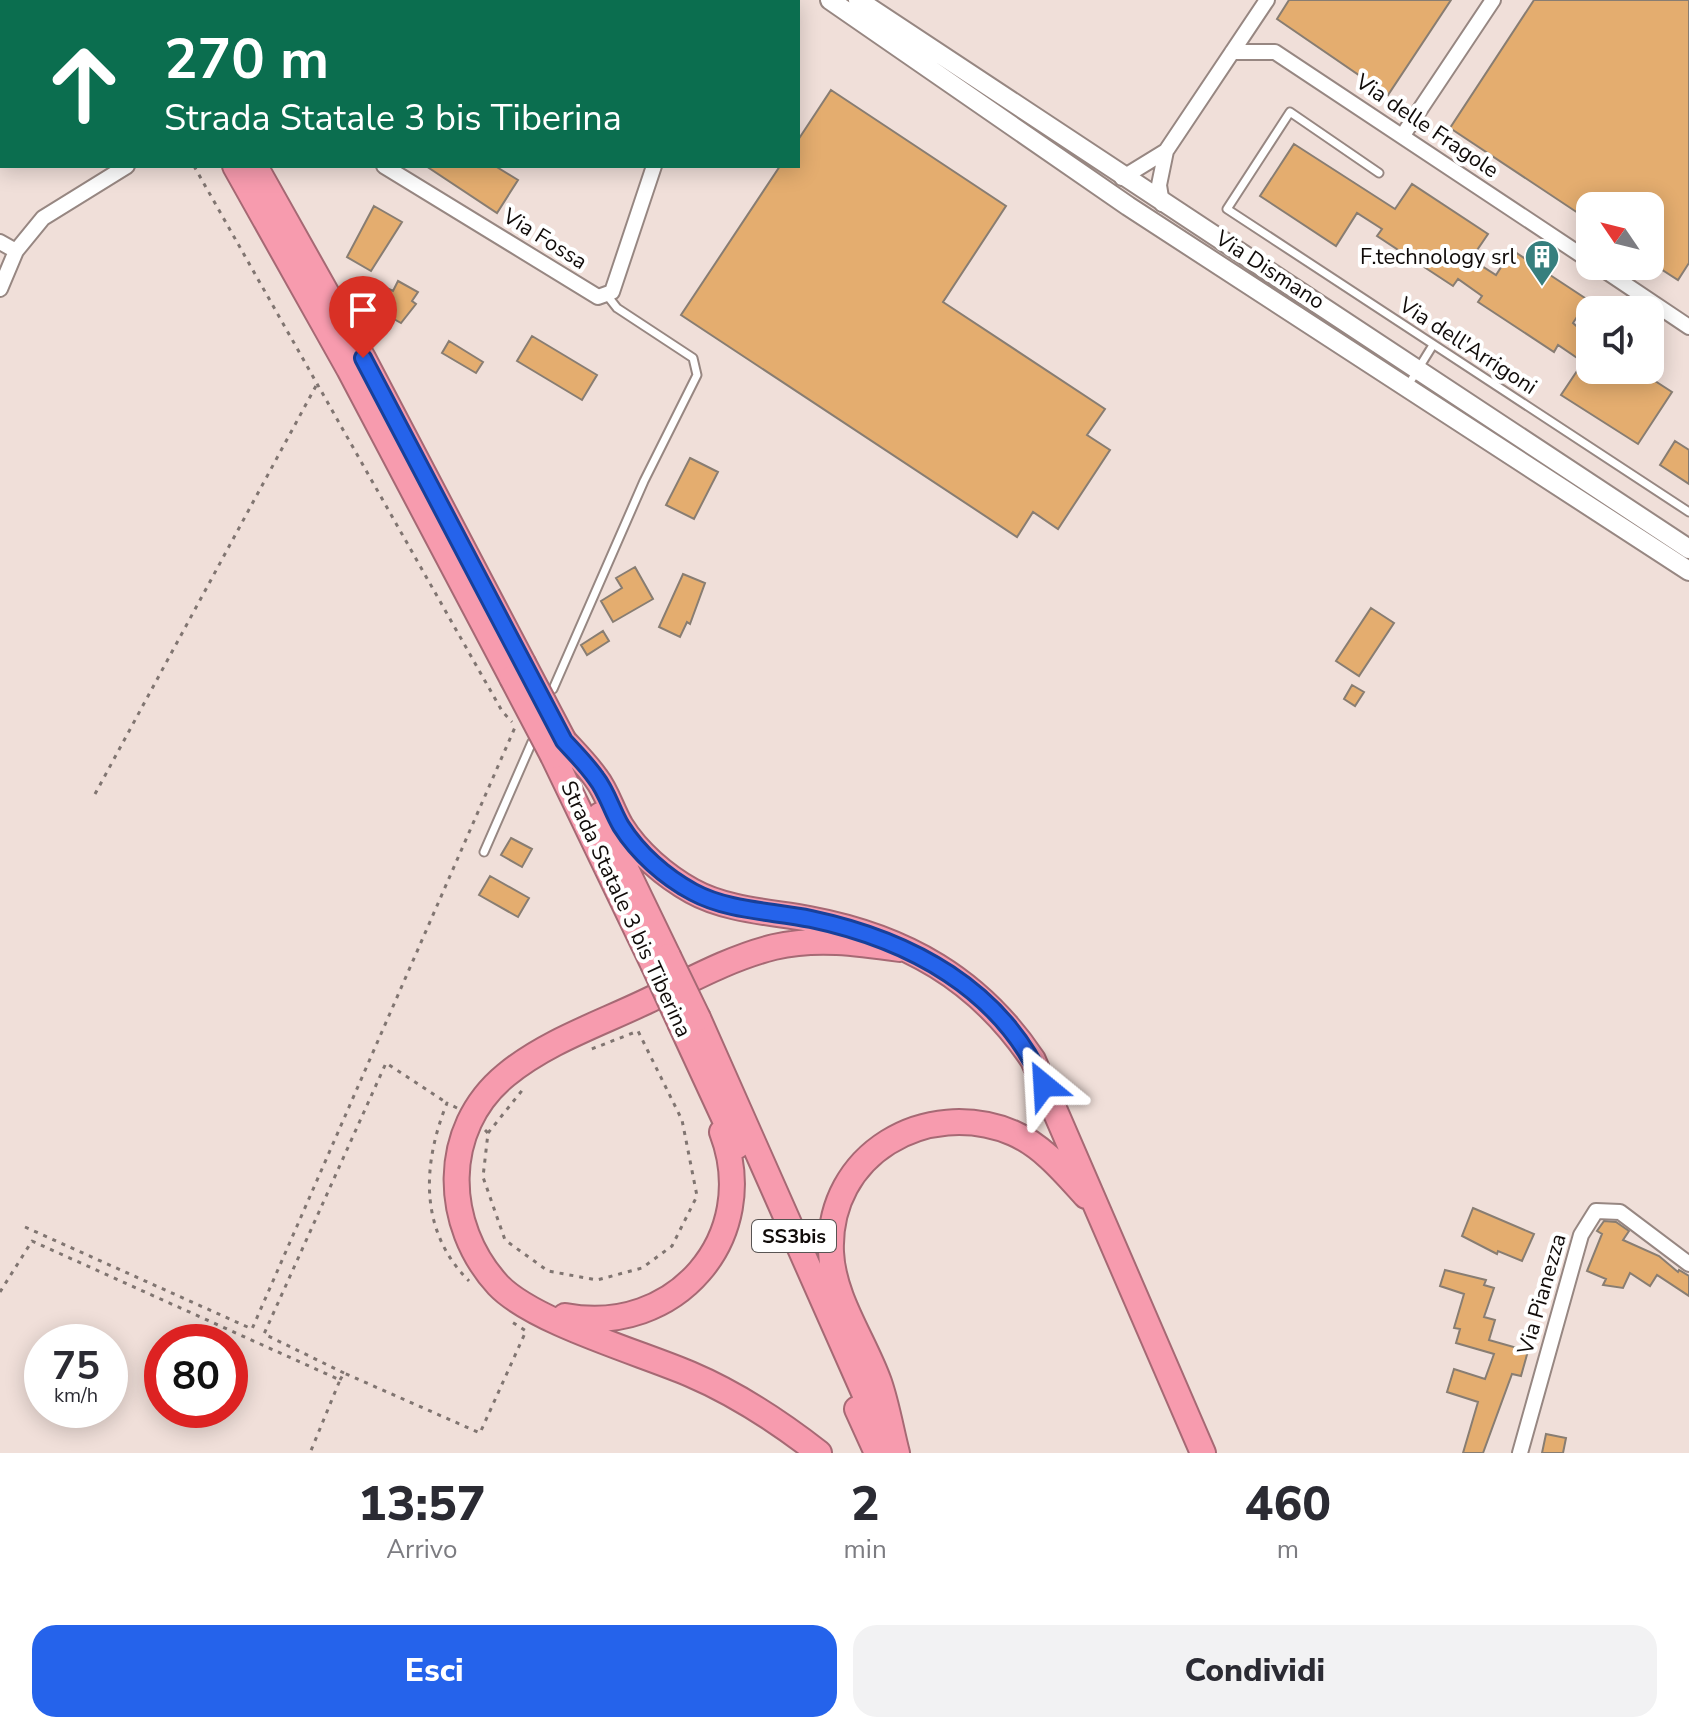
<!DOCTYPE html>
<html lang="it">
<style>
:root{--surface:#fff;--page:#f2f2f3;--text:#2b2b33;--muted:#7c7c81;--accent:#2563eb}
body{margin:0;font-family:"Nunito Sans",sans-serif;background:var(--page);color:var(--text);height:100vh;display:flex;flex-direction:column;font-size:30px;white-space:nowrap}
*{box-sizing:border-box;margin:0}
p{font-size:26px;color:var(--muted)}
.icon{flex:none;width:44px;height:44px;fill:none;stroke:currentColor;stroke-width:2;stroke-linecap:round;stroke-linejoin:round}
.map{position:relative;height:1453px;overflow:hidden}
.details{display:flex;flex-direction:column;background:var(--surface);flex:1}
.details>*{flex:none}
.guide{position:absolute;left:0px;top:0px;width:800px;height:168px;box-shadow:0 4px 20px #0003;background:#0b6e4f;color:#fff;overflow:hidden}
.needle{width:52px;rotate:305deg}
.fabs{position:absolute;left:1576px;top:192px;display:grid;gap:16px}
.fabs a{display:grid;place-items:center;width:88px;height:88px;border-radius:16px;background:var(--surface);box-shadow:0 4px 20px #0003;font-size:40px}
.speed{position:absolute;left:24px;top:1324px;display:flex;gap:16px;font-size:40px;font-weight:700;text-align:center}
.speed>*{display:grid;place-content:center;width:104px;height:104px;border-radius:50%;background:var(--surface);box-shadow:0 4px 20px #0003;line-height:1}
.speed small{font-size:20px;font-weight:400}
.speed .limit{border:12px solid #d22;background:#fff;color:#111}
.pin{position:absolute;display:grid;place-items:center;width:68px;height:68px;color:#fff;margin:-82px -34px;border-radius:50% 50% 50% 0;rotate:-45deg;box-shadow:0 0 8px #0007}
.pin .icon{rotate:45deg}
.me{position:absolute;width:88px;margin:-44px;rotate:333deg;stroke-linejoin:round;filter:drop-shadow(0 0 6px #0008)}
.turn{display:flex;align-items:center;gap:28px;height:168px;padding:0 32px;font-size:36px}
.turn .icon{width:104px;height:104px;stroke-width:2.5}
.turn b{display:block;font-size:56px;line-height:68px}
.eta{display:flex;justify-content:space-evenly;align-items:center;height:136px;text-align:center}
.eta b{font-size:48px;font-weight:800;line-height:56px}
.cta{display:flex;gap:16px;margin-top:auto;padding:16px 32px}
.cta a{flex:1;height:92px;border-radius:24px;background:var(--accent);color:#fff;font-size:32px;font-weight:800;line-height:92px;text-align:center}
.cta a+a{background:var(--page);color:var(--text)}
.map>svg:first-child{display:block}
</style>
<div class="map">
<svg width="1689" height="1453" viewBox="0 0 1689 1453">
<rect width="100%" height="100%" fill="#f0dfd9"/>
<!-- building -->
<path fill="#e4ad6f" stroke="#887d72" stroke-width="2" d="M1289,0H1451L1388,95L1277,19Z
M1534,0H1689V263L1678,280L1650,262V206H1590V221L1450,128Z
M831,90L1006,206L943,302L1105,409L1087,435L1110,450L1058,529L1033,512L1017,537L681,315L780,166H798V140Z
M1294,144L1395,209L1412,184L1488,234L1471,259L1496,275L1512,250L1588,300L1573,323L1590,338V370H1638L1672,392L1638,444L1561,395L1583,362L1558,345L1554,352L1478,302L1482,296L1458,279L1453,286L1377,236L1382,229L1357,213L1336,246L1260,196Z
M426,166H495L518,180L497,213Z
M374,206L402,222L371,271L347,257Z
M398,281L418,292L412,301L416,304L401,323L383,313L388,305L372,296L379,284L393,291Z
M532,336L597,375L582,400L517,361Z
M449,341L483,362L476,373L442,353Z
M1675,441L1689,450V484L1660,465Z
M690,458L718,472L694,519L666,505Z
M635,567L653,599L613,622L601,601L622,588L616,578Z
M683,574L705,583L690,624L687,622L680,637L659,627Z
M1371,608L1394,623L1359,676L1336,661Z
M603,631L609,641L587,655L581,645Z
M1352,685L1364,692L1355,706L1344,699Z
M511,838L532,849L522,867L501,855Z
M490,876L529,898L518,917L479,895Z
M1473,1208L1534,1234L1522,1261L1498,1251L1497,1254L1462,1236Z
M1604,1221L1616,1222L1629,1231L1623,1240L1659,1256L1678,1272L1679,1270L1689,1276V1296L1657,1275L1650,1286L1630,1273L1623,1288L1603,1285L1606,1279L1587,1271L1602,1234L1597,1231Z
M1445,1270L1486,1280L1484,1285L1494,1288L1484,1317L1495,1320L1489,1340L1528,1351L1521,1376L1512,1374L1483,1453H1463L1478,1402L1447,1392L1454,1369L1485,1379L1494,1354L1456,1343L1460,1329L1454,1328L1464,1294L1440,1286Z
M1546,1434L1566,1438L1563,1453H1542Z"/>
<g fill="none" stroke-linecap="round" stroke-linejoin="round">
<defs>
<path id="lane" d="M674,0L677,2
M1379,173L1290,112L1227,209L1689,512
M1407,387L1433,345
M553,689L644,481L697,375L693,358L617,308L606,294
M484,852L532,742"/>
<path id="street" d="M708,2L709,0
M1232,52H1275L1590,261
M1403,135L1493,0
M384,166L598,297L612,292L654,166
M1122,178L1166,151L1267,0
M1162,204L1159,185L1166,151
M0,242L16,251L43,218L127,166
M1598,266L1689,327
M0,289L16,251
M1520,1453L1581,1235L1596,1211L1620,1212L1689,1264"/>
<path id="secondary" d="M830,0L1128,206L1689,571
M858,0L1689,549"/>
<path id="highway" d="M139,0L140,2
M160,0L161,2
M235,166L349,369L512,678
M255,166L363,358L523,663
M564,741C575,753 587,765 596,778C607,792 612,811 621,826C637,852 665,876 692,891C726,910 771,912 809,919C905,937 979,979 1033,1060L1203,1453
M553,756L653,964
M600,815L668,956
M698,1018L877,1422
M681,1025L737,1146
M565,1316C675,1337 762,1237 722,1132
M857,1409L877,1453
M819,1453C778,1421 737,1394 690,1374C641,1353 533,1322 498,1285C443,1225 440,1129 506,1075C546,1042 599,1024 645,1002C687,982 729,958 774,947C816,937 858,943 900,949
M897,1453C891,1430 887,1405 879,1382C864,1340 833,1298 831,1252C827,1154 926,1097 1013,1133C1043,1146 1065,1173 1086,1196"/>
</defs>
<!-- lane casing -->
<use href="#lane" stroke="#978782" stroke-width="11"/>
<!-- street casing -->
<use href="#street" stroke="#978782" stroke-width="18"/>
<!-- secondary casing -->
<use href="#secondary" stroke="#978782" stroke-width="22"/>
<!-- highway casing -->
<use href="#highway" stroke="#a66974" stroke-width="28"/>
<!-- path -->
<path stroke="#807571" stroke-width="3" stroke-dasharray="4 6" stroke-linecap="butt" d="M194,166L502,711L512,722
M95,794L317,384
M457,1108L447,1103C422,1165 419,1231 469,1281
M485,1130L488,1133L483,1177L505,1240L548,1271L597,1280L642,1268L672,1246L697,1196L682,1120L638,1031L589,1050
M488,1133L524,1088
M25,1227L252,1329L516,725
M0,1292L32,1241L340,1380L310,1453
M344,1373L264,1334L386,1063L447,1103
M340,1380L344,1373L480,1433L526,1331L512,1322"/>
<!-- lane -->
<use href="#lane" stroke="#fff" stroke-width="7"/>
<!-- street -->
<use href="#street" stroke="#fff" stroke-width="14"/>
<!-- secondary -->
<use href="#secondary" stroke="#fff" stroke-width="18"/>
<!-- highway -->
<use href="#highway" stroke="#f79bae" stroke-width="24"/>
<defs>
<path id="highway-bridge" d="M523,663L564,741
M512,678L553,756
M668,956L698,1018
M653,964L681,1025"/>
</defs>
<!-- highway-bridge casing -->
<use href="#highway-bridge" stroke="#a66974" stroke-width="28" stroke-linecap="butt"/>
<!-- highway-bridge -->
<use href="#highway-bridge" stroke="#f79bae" stroke-width="24"/>
</g>
<g fill="none" stroke-linecap="round" stroke-linejoin="round">
<defs>
<path id="route" d="M363,358L564,741C575,753 587,765 596,778C607,792 612,811 621,826C638,853 665,877 693,892C728,911 772,911 811,919C910,940 1002,989 1044,1085"/>
</defs>
<!-- route casing -->
<use href="#route" stroke="#184099" stroke-width="20"/>
<!-- route -->
<use href="#route" stroke="#2563eb" stroke-width="14"/>
</g>
<!-- icons -->
<defs>
<symbol id="building-pin" viewBox="-11 -11 22 30"><path d="M0 17L-7.5 6A9.5 9.5 0 1 1 7.5 6Z" fill="#377f7e" stroke="#fff"/><path d="M-4-6H4V6H1V3H-1V6H-4ZM-2.5-4.3h1.7v1.8h-1.7ZM.8-4.3h1.7v1.8H.8ZM-2.5-1h1.7V.8h-1.7ZM.8-1h1.7V.8H.8Z" fill="#fff"/></symbol>
</defs>
<g fill-rule="evenodd">
<use href="#building-pin" x="1522" y="237" width="40" height="54"/>
</g>
<g text-anchor="middle" dominant-baseline="central" stroke-width="8" stroke-linejoin="round" paint-order="stroke">
<!-- shield labels -->
<rect fill="#fff" stroke="#585453" stroke-width="2" x="752" y="1220" width="84" height="32" rx="6"/>
<g font-size="20" font-weight="bold" fill="#100b09">
<text x="794" y="1236">SS3bis</text>
</g>
<!-- street labels -->
<g font-size="22" fill="#100b09" stroke="#fff">
<text transform="translate(1427 126) rotate(34)">Via delle Fragole</text>
<text transform="translate(545 239) rotate(32)">Via Fossa</text>
<text transform="translate(1270 270) rotate(33)">Via Dismano</text>
<text transform="translate(1468 346) rotate(33)">Via dell'Arrigoni</text>
<text transform="translate(626 909) rotate(65)">Strada Statale 3 bis Tiberina</text>
<text transform="translate(1542 1294) rotate(-74)">Via Pianezza</text>
</g>
<!-- poi labels -->
<g font-size="22" fill="#100b09" stroke="#fff" text-anchor="end">
<text x="1516" y="257">F.technology srl</text>
</g>
</g>
</svg>
<div class="fabs">
<a><svg class="needle" viewBox="-14 -14 28 28"><path d="M0-13l5 13h-10z" fill="#e53935"/><path d="M0 13l5-13h-10z" fill="#7c7c81"/></svg></a>
<a><svg class="icon" aria-label="sound" viewBox="0 0 24 24"><path d="M4 9h4l5-4v14l-5-4H4zM17 9q2 3 0 6"/></svg></a>
</div>
<div class="speed"><div>75<small>km/h</small></div><div class="limit">80</div></div>
<div class="pin" style="left:363px;top:358px;background:#d93025"><svg class="icon" aria-label="arrive" viewBox="0 0 24 24"><path d="M6 21V4h12l-3 4 3 4H6"/></svg></div>
<svg class="me" style="left:1044px;top:1085px" viewBox="-20 -20 40 40"><path d="M0-17L14 15 0 8-14 15z" fill="#2563eb" stroke="#fff" stroke-width="4"/></svg>
<div class="guide">
<div class="turn"><svg class="icon" aria-label="ahead" viewBox="0 0 24 24"><path d="M12 20V5M6 11l6-6 6 6"/></svg><div><b>270 m</b>Strada Statale 3 bis Tiberina</div></div>
</div>
</div>
<section class="details">
<div class="eta">
<div><b>13:57</b><p>Arrivo</p></div>
<div><b>2</b><p>min</p></div>
<div><b>460</b><p>m</p></div>
</div>
<div class="cta"><a>Esci</a><a>Condividi</a></div>
</section>
